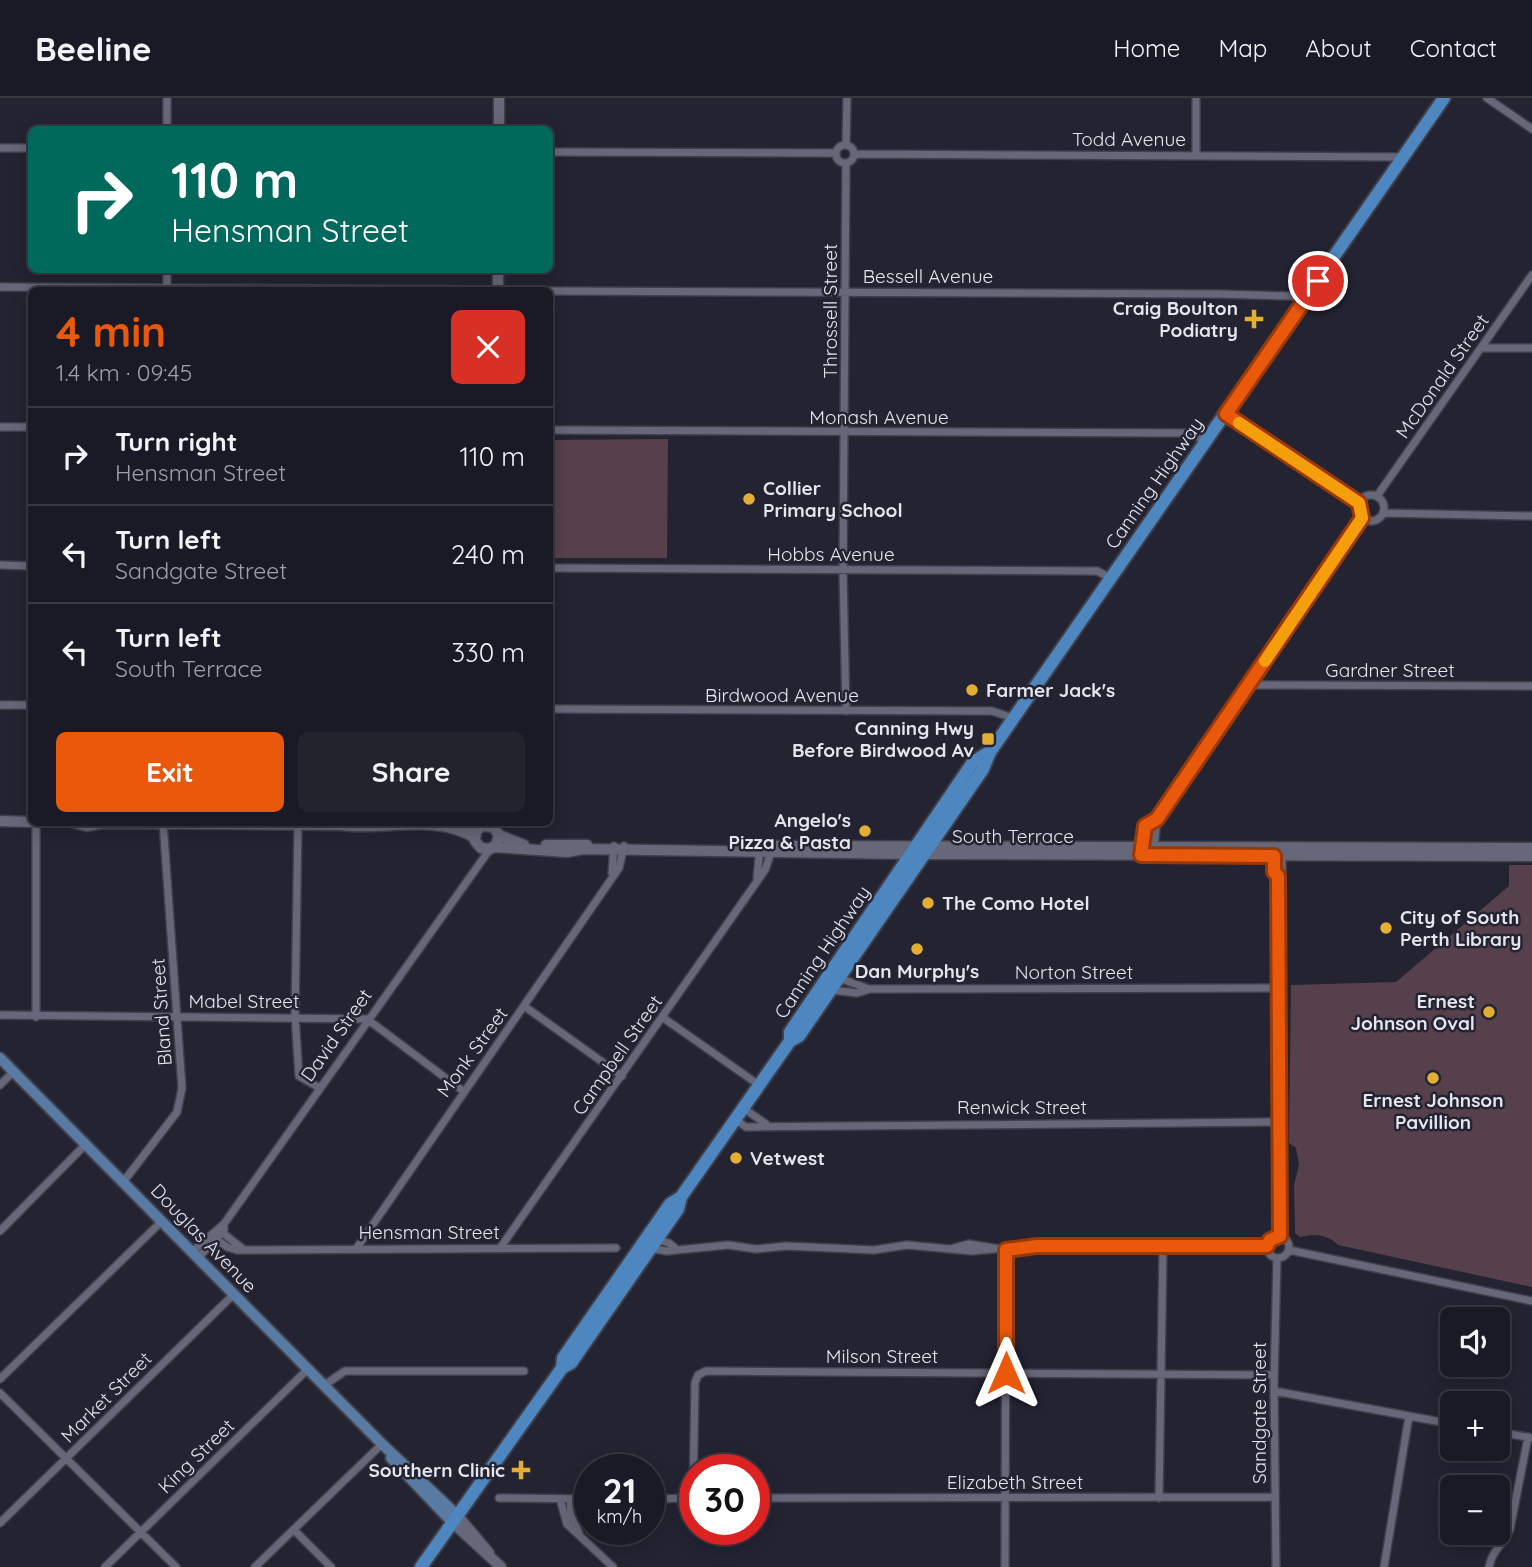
<!DOCTYPE html>
<meta charset="utf-8">
<style>
:root{--surface:#1a1a26;--page:#23232e;--text:#f1f3f6;--muted:#9fa1a7;--line:#383843;--accent:#ea580c}
body{margin:0;font-family:Quicksand,sans-serif;background:var(--page);color:var(--text);height:100vh;display:flex;flex-direction:column;font-size:26px;white-space:nowrap}
*{box-sizing:border-box;margin:0}
p{font-size:23px;color:var(--muted)}
.icon{flex:none;width:38px;height:38px;fill:none;stroke:currentColor;stroke-width:2;stroke-linecap:round;stroke-linejoin:round}
.map{position:relative;flex:1;overflow:hidden}
.sheet{position:absolute;left:28px;top:189px;width:525px;height:539px;display:flex;flex-direction:column;background:var(--surface);border-radius:10px;box-shadow:0 4px 18px #0003,0 0 0 2px var(--line)}
.sheet>*{flex:none}
.banner{position:absolute;left:28px;top:28px;width:525px;height:147px;border-radius:10px;box-shadow:0 4px 18px #0003,0 0 0 2px var(--line);background:#00695c;color:#fff;overflow:hidden}
.tools{position:absolute;left:1440px;top:1209px;display:grid;gap:14px}
.tools a{display:grid;place-items:center;width:70px;height:70px;border-radius:10px;background:var(--surface);box-shadow:0 4px 18px #0003,0 0 0 2px var(--line);font-size:35px}
.speed{position:absolute;left:574px;top:1356px;display:flex;gap:14px;font-size:35px;font-weight:700;text-align:center}
.speed>*{display:grid;place-content:center;width:91px;height:91px;border-radius:50%;background:var(--surface);box-shadow:0 4px 18px #0003,0 0 0 2px var(--line);line-height:1}
.speed small{font-size:18px;font-weight:400}
.speed .limit{border:10px solid #d22;background:#fff;color:#111}
.pin{position:absolute;display:grid;place-items:center;width:60px;height:60px;color:#fff;margin:-30px;border:4px solid #fff;border-radius:50%;box-shadow:0 2px 7px #0007}
.me{position:absolute;width:77px;margin:-38px;rotate:0deg;stroke-linejoin:round;filter:drop-shadow(0 0 5px #0008)}
.turn{display:flex;align-items:center;gap:24px;height:147px;padding:0 28px;font-size:32px}
.turn .icon{width:91px;height:91px;stroke-width:2.5}
.turn b{display:block;font-size:49px;line-height:60px}
.round{display:grid;place-items:center;flex:none;width:74px;height:74px;border-radius:10px;background:var(--page)}
.overview{display:flex;align-items:center;justify-content:space-between;height:119px;padding:0 28px}
h1{font-size:42px;font-weight:700;line-height:52px;color:var(--accent)}
.button{display:flex;gap:14px;margin-top:auto;padding:14px 28px}
.button a{flex:1;height:80px;border-radius:10px;background:var(--accent);color:#fff;font-size:28px;font-weight:700;line-height:80px;text-align:center}
.button a+a{background:var(--page);color:var(--text)}
ul{padding:0;list-style:none}
li{display:flex;align-items:center;gap:21px;height:98px;padding:0 28px;border-top:2px solid var(--line)}
li div{flex:1}
li b{display:block;font-size:26px}
li em{font-style:normal}
header{display:flex;align-items:center;gap:42px;box-sizing:border-box;height:98px;padding:0 35px;background:var(--surface);border-bottom:2px solid var(--line)}
header strong{font-size:33px}
nav{display:flex;gap:38px;margin-inline-start:auto;font-size:24px}
.map>svg:first-child{display:block}
</style>
<header>
<strong>Beeline</strong>
<nav><a>Home</a><a>Map</a><a>About</a><a>Contact</a></nav>
</header>
<div class="map">
<svg width="1532" height="1469" viewBox="0 0 1532 1469">
<rect width="100%" height="100%" fill="#232332"/>
<!-- green -->
<path fill="#56404b" d="M668,341L667,460H550V342Z
M1509,767H1532V1189L1338,1147C1328,1136 1314,1136 1300,1139L1295,1135L1294,1087L1299,1067L1296,1050L1289,1045L1291,887L1396,884L1509,788Z"/>
<g fill="none" stroke-linecap="round" stroke-linejoin="round">
<defs>
<path id="street" d="M1487,0L1532,31
M167,32V0
M836 56a9 9 0 1 1 18 0a9 9 0 1 1-18 0Z
M846,47L847,0
M0,50H32
M550,54L836,55
M855,56L1403,59
M1196,57V0
M846,65L843,473L846,613
M0,189L481,192
M167,192V172
M550,193L1218,196L1292,198L1304,203
M1481,250H1532
M1226,316L1359,405
M0,329H32
M550,332L1189,335L1206,343
M1358 410a13 13 0 1 1 26 0a13 13 0 1 1-26 0Z
M1377,398L1532,177
M1384,415L1532,418
M0,467L32,468
M550,470L1097,473L1111,480
M1249,587L1532,588
M0,607H32
M550,611L992,613L1013,620
M298,725L295,918L299,978L318,989
M1141,751L1145,728L1157,721L1362,420
M1154,751L1157,721
M1274,753V774L1278,778
M612,775L614,748
M757,780L760,748
M839,880L869,891
M831,892L857,895L870,891L1278,890
M524,908L622,978
M0,917L367,921L463,993
M36,919V724
M662,919L759,987
M0,987L13,974
M743,1010L766,1026
M735,1021L746,1029L1278,1024
M124,1083L177,1014L182,990L163,724
M219,1132L243,1151
M0,1133L86,1046
M211,1137L227,1149L237,1152L616,1150
M1267 1149a11 11 0 1 1 22 0a11 11 0 1 1-22 0Z
M1280,1138L1278,778L1282,774V755
M655,1141L669,1145L676,1151
M500,1150L765,772L773,749
M648,1150L667,1153L728,1147L756,1151L786,1148L874,1152L907,1147L972,1153L994,1151
M954,1150L969,1146L1006,1152L1037,1148H1267
M356,1151L619,770L624,748
M1289,1152L1532,1203
M192,1154L224,1126L490,751
M198,1160L224,1132V1126
M0,1281L162,1123
M326,1286L345,1273H524
M1274,1293L1452,1326
M0,1295L176,1469
M1498,1334L1532,1340
M499,1400L590,1401
M693,1400L695,1285L698,1277L706,1273L1274,1277
M754,1400L1275,1399
M1159,1400L1163,1150
M560,1401L567,1426L613,1469
M649,1401L695,1400
M570,1402L571,1416L579,1435
M0,1425L234,1196
M294,1432L331,1469
M105,1469L309,1270
M255,1469L382,1346
M1005,1469L1006,1152
M1276,1469L1274,1285L1277,1160
M1384,1469L1409,1318
M1489,1469C1492,1452 1504,1446 1510,1431L1528,1339"/>
<path id="secondary" d="M499,0V32
M498,192V172
M0,723L32,724
M71,724L87,728L103,725L341,727C384,733 435,715 475,740
M451,725L481,729
M483,728L493,729L499,737L496,747L490,751L481,750L475,743L476,734L485,724
M499,737L524,747
M546,747H587
M777,748L1532,750
M494,749L567,754L583,751L909,756L1532,758
M457,1417L489,1455
M452,1424L501,1469"/>
<path id="primary" d="M0,960L382,1346L457,1417
M391,1360L452,1424"/>
<path id="highway" d="M790,943V934L973,664L989,654
M562,1270L563,1260L670,1106L681,1099L790,943L799,938L983,671L990,654L1444,0
M421,1469L562,1270L571,1265L678,1111L681,1099"/>
</defs>
<!-- street casing -->
<use href="#street" stroke="#40404c" stroke-width="10"/>
<!-- secondary casing -->
<use href="#secondary" stroke="#40404c" stroke-width="13"/>
<!-- primary casing -->
<use href="#primary" stroke="#40404c" stroke-width="14"/>
<!-- highway casing -->
<use href="#highway" stroke="#40404c" stroke-width="16"/>
<!-- street -->
<use href="#street" stroke="#666778" stroke-width="7"/>
<!-- secondary -->
<use href="#secondary" stroke="#666778" stroke-width="10"/>
<!-- primary -->
<use href="#primary" stroke="#587aa3" stroke-width="10"/>
<!-- highway -->
<use href="#highway" stroke="#4e86c0" stroke-width="12"/>
</g>
<g fill="none" stroke-linecap="round" stroke-linejoin="round">
<defs>
<path id="route" d="M1006,1275V1152L1037,1148H1267L1270,1142L1280,1138L1278,778L1274,774V758L1141,757L1145,728L1157,721L1362,420L1359,405L1226,316L1318,183"/>
</defs>
<!-- route casing -->
<use href="#route" stroke="#983908" stroke-width="18"/>
<!-- route -->
<use href="#route" stroke="#ea580c" stroke-width="12"/>
<!-- slow -->
<path stroke="#f59e0b" stroke-width="12" d="M1239,325L1359,405L1362,420L1265,563"/>
</g>
<!-- markers -->
<g fill="#e2af34" stroke="#232332" stroke-width="2.5">
<path d="M1250.5 210.5h7v7h7v7h-7v7h-7v-7h-7v-7h7z"/>
<circle cx="749" cy="401" r="7"/>
<circle cx="972" cy="592" r="7"/>
<rect x="981" y="634" width="14" height="14" rx="3.5"/>
<circle cx="865" cy="733" r="7"/>
<circle cx="928" cy="805" r="7"/>
<circle cx="1386" cy="830" r="7"/>
<circle cx="917" cy="851" r="7"/>
<circle cx="1489" cy="914" r="7"/>
<circle cx="1433" cy="980" r="7"/>
<circle cx="736" cy="1060" r="7"/>
<path d="M517.5 1361.5h7v7h7v7h-7v7h-7v-7h-7v-7h7z"/>
</g>
<g text-anchor="middle" dominant-baseline="central" stroke-width="5" stroke-linejoin="round" paint-order="stroke">
<!-- street labels -->
<g font-size="19" fill="#e4e5ef" stroke="#232332">
<text x="1129" y="41">Todd Avenue</text>
<text x="928" y="178">Bessell Avenue</text>
<text transform="translate(830 213) rotate(-90)">Throssell Street</text>
<text transform="translate(1442 278) rotate(-55)">McDonald Street</text>
<text x="879" y="319">Monash Avenue</text>
<text transform="translate(1154 385) rotate(-55)">Canning Highway</text>
<text x="831" y="456">Hobbs Avenue</text>
<text x="1390" y="572">Gardner Street</text>
<text x="782" y="597">Birdwood Avenue</text>
<text x="1013" y="738">South Terrace</text>
<text transform="translate(822 854) rotate(-56)">Canning Highway</text>
<text x="1074" y="874">Norton Street</text>
<text x="244" y="903">Mabel Street</text>
<text transform="translate(161 914) rotate(-94)">Bland Street</text>
<text transform="translate(336 937) rotate(-55)">David Street</text>
<text transform="translate(472 954) rotate(-54)">Monk Street</text>
<text transform="translate(617 957) rotate(-55)">Campbell Street</text>
<text x="1022" y="1009">Renwick Street</text>
<text x="429" y="1134">Hensman Street</text>
<text transform="translate(204 1140) rotate(46)">Douglas Avenue</text>
<text x="882" y="1258">Milson Street</text>
<text transform="translate(106 1299) rotate(-45)">Market Street</text>
<text transform="translate(1259 1315) rotate(-90)">Sandgate Street</text>
<text transform="translate(196 1358) rotate(-44)">King Street</text>
<text x="1015" y="1384">Elizabeth Street</text>
</g>
<!-- poi labels -->
<g font-size="19" font-weight="bold" fill="#e4e5ef" stroke="#232332" text-anchor="end">
<text x="1238" y="210">Craig Boulton<tspan x="1238" dy="22">Podiatry</tspan></text>
<text x="763" y="390" text-anchor="start">Collier<tspan x="763" dy="22">Primary School</tspan></text>
<text x="986" y="592" text-anchor="start">Farmer Jack's</text>
<text x="974" y="630">Canning Hwy<tspan x="974" dy="22">Before Birdwood Av</tspan></text>
<text x="851" y="722">Angelo's<tspan x="851" dy="22">Pizza &amp; Pasta</tspan></text>
<text x="942" y="805" text-anchor="start">The Como Hotel</text>
<text x="1400" y="819" text-anchor="start">City of South<tspan x="1400" dy="22">Perth Library</tspan></text>
<text x="917" y="873" text-anchor="middle">Dan Murphy's</text>
<text x="1475" y="903">Ernest<tspan x="1475" dy="22">Johnson Oval</tspan></text>
<text x="1433" y="1002" text-anchor="middle">Ernest Johnson<tspan x="1433" dy="22">Pavillion</tspan></text>
<text x="750" y="1060" text-anchor="start">Vetwest</text>
<text x="505" y="1372">Southern Clinic</text>
</g>
</g>
</svg>
<div class="tools">
<a><svg class="icon" aria-label="sound" viewBox="0 0 24 24"><path d="M4 9h4l5-4v14l-5-4H4zM17 9q2 3 0 6"/></svg></a>
<a>+</a>
<a>−</a>
</div>
<div class="speed"><div>21<small>km/h</small></div><div class="limit">30</div></div>
<div class="pin" style="left:1318px;top:183px;background:#d93025"><svg class="icon" aria-label="arrive" viewBox="0 0 24 24"><path d="M6 21V4h12l-3 4 3 4H6"/></svg></div>
<svg class="me" style="left:1006px;top:1275px" viewBox="-20 -20 40 40"><path d="M0-17L14 15 0 8-14 15z" fill="#ea580c" stroke="#fff" stroke-width="4"/></svg>
<div class="banner">
<div class="turn"><svg class="icon" aria-label="right" viewBox="0 0 24 24"><path d="M7 20v-9h11M14 6l5 5-5 5"/></svg><div><b>110 m</b>Hensman Street</div></div>
</div>
<section class="sheet">
<div class="overview"><div><h1>4 min</h1><p>1.4 km · 09:45</p></div><a class="round" style="background:#d93025;color:#fff"><svg class="icon" aria-label="close" viewBox="0 0 24 24"><path d="M6 6l12 12M18 6L6 18"/></svg></a></div>
<ul>
<li><svg class="icon" aria-label="right" viewBox="0 0 24 24"><path d="M7 20v-9h11M14 6l5 5-5 5"/></svg><div><b>Turn right</b><p>Hensman Street</p></div><em>110 m</em></li>
<li><svg class="icon" aria-label="left" viewBox="0 0 24 24"><path d="M17 20v-9H6M10 6l-5 5 5 5"/></svg><div><b>Turn left</b><p>Sandgate Street</p></div><em>240 m</em></li>
<li><svg class="icon" aria-label="left" viewBox="0 0 24 24"><path d="M17 20v-9H6M10 6l-5 5 5 5"/></svg><div><b>Turn left</b><p>South Terrace</p></div><em>330 m</em></li>
</ul>
<div class="button"><a>Exit</a><a>Share</a></div>
</section>
</div>
